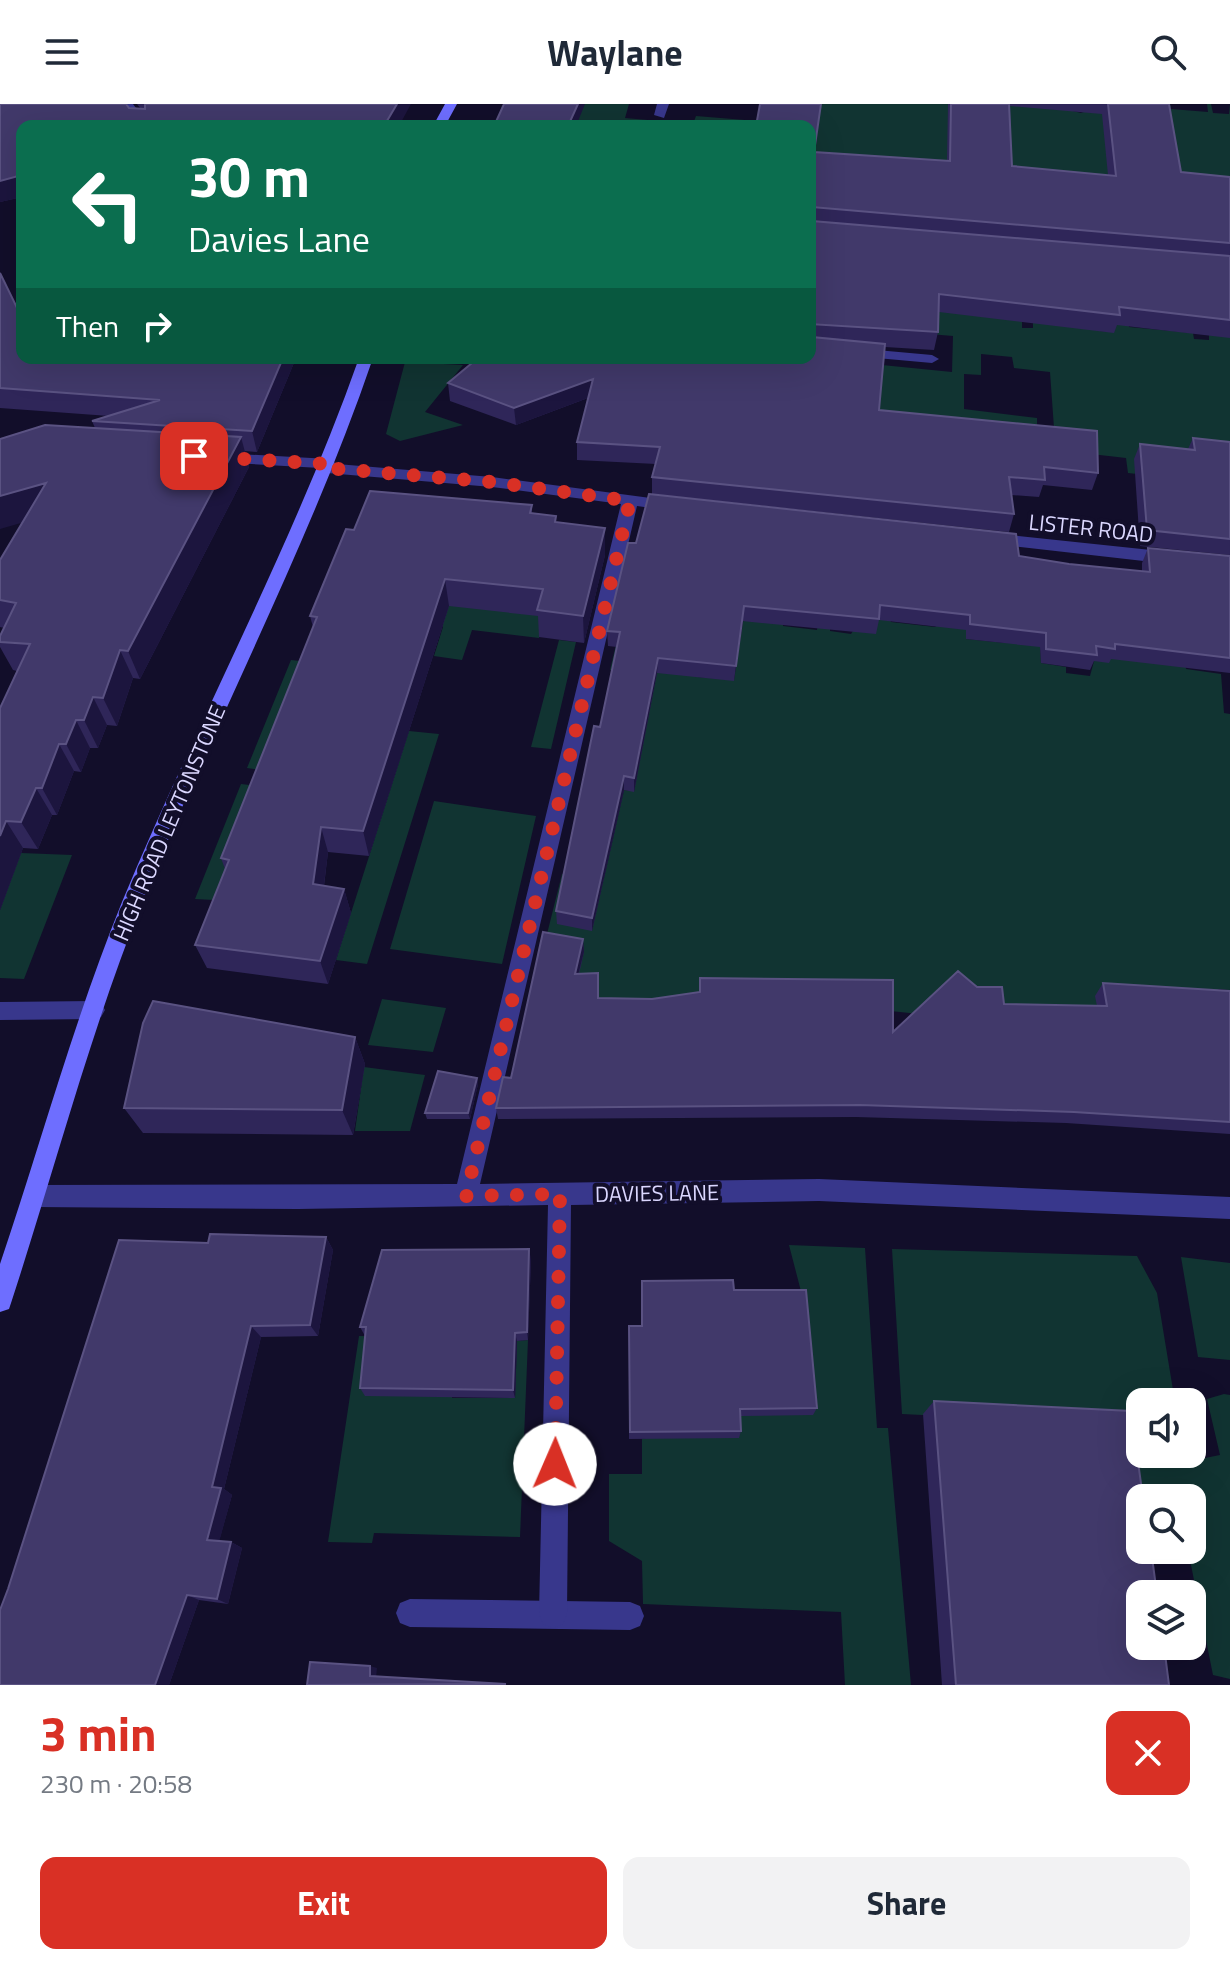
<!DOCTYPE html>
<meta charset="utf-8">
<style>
:root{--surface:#fff;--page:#f2f2f3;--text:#1f2937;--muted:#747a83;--accent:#d93025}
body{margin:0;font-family:"Titillium Web",sans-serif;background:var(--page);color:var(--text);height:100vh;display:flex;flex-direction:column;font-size:30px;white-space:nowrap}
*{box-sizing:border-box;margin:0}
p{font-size:26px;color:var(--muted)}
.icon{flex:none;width:44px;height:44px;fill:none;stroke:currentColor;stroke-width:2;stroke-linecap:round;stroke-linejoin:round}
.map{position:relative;height:1581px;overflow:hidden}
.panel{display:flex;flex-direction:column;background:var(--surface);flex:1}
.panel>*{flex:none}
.guide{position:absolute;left:16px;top:16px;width:800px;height:244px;border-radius:16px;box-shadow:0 8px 32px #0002;background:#0b6e4f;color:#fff;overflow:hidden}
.fabs{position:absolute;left:1126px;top:1284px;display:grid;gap:16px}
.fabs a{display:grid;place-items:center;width:80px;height:80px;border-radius:16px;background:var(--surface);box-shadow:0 8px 32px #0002;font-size:40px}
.pin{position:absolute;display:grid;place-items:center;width:68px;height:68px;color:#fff;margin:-34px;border-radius:16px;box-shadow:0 4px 12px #0006}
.me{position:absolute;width:88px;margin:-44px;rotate:1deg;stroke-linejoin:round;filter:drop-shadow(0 0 6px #0008)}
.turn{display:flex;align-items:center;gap:28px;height:168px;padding:0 40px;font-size:36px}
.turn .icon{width:104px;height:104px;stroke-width:2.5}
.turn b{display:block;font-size:56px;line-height:68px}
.then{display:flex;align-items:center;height:76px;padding:0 40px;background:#0003;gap:16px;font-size:30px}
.round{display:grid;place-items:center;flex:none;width:84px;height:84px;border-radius:16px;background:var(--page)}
.summary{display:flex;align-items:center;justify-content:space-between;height:136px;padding:0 40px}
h1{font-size:48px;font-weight:700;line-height:60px;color:var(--accent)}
.cta{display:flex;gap:16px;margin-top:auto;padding:16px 40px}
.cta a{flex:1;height:92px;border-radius:16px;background:var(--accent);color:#fff;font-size:32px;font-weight:700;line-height:92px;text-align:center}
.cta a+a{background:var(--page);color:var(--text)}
header{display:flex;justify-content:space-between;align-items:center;height:104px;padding:0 40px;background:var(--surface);font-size:36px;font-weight:700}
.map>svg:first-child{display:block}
</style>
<header><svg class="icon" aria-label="menu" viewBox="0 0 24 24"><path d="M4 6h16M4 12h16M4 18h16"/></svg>Waylane<svg class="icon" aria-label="search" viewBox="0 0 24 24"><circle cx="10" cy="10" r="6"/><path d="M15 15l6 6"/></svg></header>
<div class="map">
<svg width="1230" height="1581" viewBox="0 0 1230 1581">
<rect width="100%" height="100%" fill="#120e2a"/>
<!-- green -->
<path fill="#113432" d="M556,0H629L625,14L693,20L696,12L757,17L760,0H1068L1069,6L1081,9L1105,0H1170L1171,5L1208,8L1207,0H1211L1213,9L1229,10L1230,0V98L812,66L810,22H576Z
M810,178L1022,215V224H1033V193L1098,221L1099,227L1114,228L1111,199L1127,201L1129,223L1193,229L1194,235L1209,236V230L1230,232V349L1190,376L1128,369L1126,354L1091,350L1055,338L1050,268L1014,264L1012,253L981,250V271L964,270V305L1037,314V346L708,286L882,261L952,268L953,232L810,220Z
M405,258L463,261L425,308L463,321L400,337L386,330Z
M635,460L698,573L734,576L744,512L784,508L783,522L817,526L822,482L833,483L830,527L851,530L879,488L891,518L935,523L966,501V535L1005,539L1039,510L1041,559L1066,563V569L1090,572L1105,516L1185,555L1186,565L1221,570L1224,609L1230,610V886L1219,885L1109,966L919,910L699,887V955L575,883L544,842L562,770L604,774L624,686L634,687L655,572L610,566Z
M443,492L545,512L539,534L472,526L462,556L434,552L443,523Z
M559,536L576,538L551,645L531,643Z
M291,556L317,559L274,668L247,664Z
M409,627L439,630L367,860L336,856Z
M241,680L268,683L233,797L195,795Z
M434,697L536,712L502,860L390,845Z
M21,749L72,751L24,875L0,874V806Z
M382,895L446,904L433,948L368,941Z
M364,963L425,971L410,1027H355Z
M789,1141L865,1144L877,1324H888L911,1581H845L841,1508L643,1500L642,1457L609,1437V1370H642V1335L738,1312L803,1195Z
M892,1145L1137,1152L1157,1189L1175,1298H1140V1322L902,1310Z
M1181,1153L1230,1159V1256L1198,1253Z
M359,1232L456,1233L452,1294H515L517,1237L528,1236L520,1433L374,1429L372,1439L328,1438Z
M1224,1290L1230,1291V1575L1213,1571L1188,1446H1192V1394H1140L1131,1364L1138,1350L1205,1354L1220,1351L1207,1295Z"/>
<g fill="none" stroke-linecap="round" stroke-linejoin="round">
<!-- lane -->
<path fill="#38378c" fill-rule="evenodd" d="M657,0H669L664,14L654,11Z
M810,240L932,251L939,255L932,259L810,248Z
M410,1495L630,1498L640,1502L644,1512L640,1522L630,1526L410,1523L400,1519L396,1509L400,1499Z"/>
<!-- street -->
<path fill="#38378c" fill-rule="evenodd" d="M121,0H133L149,22H137Z
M220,349L329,355L337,360L492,373L673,397L681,402L673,407L637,402L480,1080L819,1075L1230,1093V1115L819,1097L571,1101L567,1510L563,1520L553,1524L543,1520L539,1510L548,1101L298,1105L35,1103L27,1100L23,1092L27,1084L35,1081L457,1080L621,400L492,383L327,369L320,364L215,358V350Z
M991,429L1170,448L1178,454L1170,460L985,439V431Z
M94,897L101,899L105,906L101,913L94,915L0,916V898Z"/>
<!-- secondary -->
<path fill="#6e6eff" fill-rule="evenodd" d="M445,0H457L445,22H433Z
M359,254H373C309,442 215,616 142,799C90,929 55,1064 12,1196L9,1205L0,1208V1160C41,1039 74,916 122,798C198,615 293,441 359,254Z"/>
</g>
<!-- wall -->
<path fill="#2f2659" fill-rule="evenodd" d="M0,0L140,4L137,0H411L22,22V93L0,98Z
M948,0H1169L1181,68L1230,73V234L1117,221L1114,229L939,208L938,228L934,246L885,243L879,306L1098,369L1092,386L1043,381L1039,393L1011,391L1014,410L1009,428L652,390V373L656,360L577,356V338L588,294L516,321L450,297L448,279L810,22L814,48L947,57ZM1010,2L1102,10L1108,71L1012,62Z
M0,169L44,258L296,254L257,348L245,347L249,363L140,575L133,574L117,622L107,621L98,644H90L81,668L74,667L57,711H52L38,745L23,744L0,806V604L17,567L13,566L0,543V532L4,524L0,523V456L95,324L92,317L109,312L0,304Z
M1193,334L1230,338V451L1140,442L1134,355L1140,340L1188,345Z
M532,401V409L556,419L605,424V451L584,539L539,533L538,512L449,502L369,752L328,748L324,782L344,785L351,809L328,880L207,864L195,841L225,765L221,754L313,523L310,512L354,426Z
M1148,444L1230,452V569L1111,555L1109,559L1094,557L1090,566L1041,559L1040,543L966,535V526L879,516L876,530L742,517L734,577L657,569L634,688L624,686L592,827L557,820L556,807L600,623L617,543L608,542L607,527L1019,452L1069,460L1142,467V459Z
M583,835L584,848L579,870L599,894L652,895L699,888L700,874L893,928L977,883L1004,900L1097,902L1095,892L1103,879L1230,887V1030L1066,1019L856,1013L498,1015L496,1004Z
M355,933L365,960L353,1031L143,1029L124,1004Z
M477,974L478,980L470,1015H427L425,1009Z
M326,1133L333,1146L318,1232L261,1233L224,1385L232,1391L219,1437L231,1438L242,1444L228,1500L199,1496L169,1581H0L208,1139Z
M531,1155L528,1236L517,1237L515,1294L365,1292L360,1284L365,1232L360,1223Z
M642,1177L734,1186L817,1304L813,1311L741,1312V1327L739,1334L629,1335V1222H642Z
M934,1297L1169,1581H942L923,1310Z"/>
<!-- shaded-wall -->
<path fill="#1c153e" d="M397,0H411L399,22H384Z
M578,0H585L576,22H568Z
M22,71V93L0,98V77Z
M283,254H296L257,348L252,327Z
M593,275V292L516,321L514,304Z
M241,333L249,363L140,575L128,547Z
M46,379L59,408L0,425V392Z
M605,424V451L584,539L583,512Z
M445,475L449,502L369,752L363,727Z
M120,546L133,574L117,622L103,594Z
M658,554L657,569L634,688V674Z
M93,593L107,621L98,644L84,616Z
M76,616L90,644L81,668L66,640Z
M59,640L74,667L57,711L42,684Z
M624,672V686L592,827V814Z
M36,684L52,711L38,745L21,718Z
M6,717L23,744L0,806V732Z
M321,723L328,748L321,804L313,780Z
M344,785L351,809L328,880L320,857Z
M583,835L584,848L575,883V870Z
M355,933L365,960L353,1031L342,1006Z
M477,974L478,980L470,1015L468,1009Z
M326,1133L333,1146L318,1232L310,1221Z
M529,1145L531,1155L528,1236L527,1228Z
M251,1222L261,1233L224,1385L232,1391L218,1442L207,1436L212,1383Z
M515,1229L517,1237L515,1294L513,1286Z
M231,1438L242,1444L228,1500L217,1495Z
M187,1491L199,1496L169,1581H155Z
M370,1562L377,1564L376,1574L370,1572Z"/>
<!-- building -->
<path fill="#41396a" stroke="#5a5282" stroke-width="2" d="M0,0H126L129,4L145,5V0H397L384,22H22V71L0,77Z
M504,0H578L568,22H494Z
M760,0H821L814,48L950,57L951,0H1009L1012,62L1116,72L1108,0H1169L1181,68L1230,73V139L812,103L810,105V22H756Z
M810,109L812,117L1230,152V216L1119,203L1120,211L939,190L938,228L810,220L812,233L885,240L879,306L1097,327L1098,369L1044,363L1045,376L1009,373L1014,410L652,373L660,343L577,338L593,275L514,304L448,279L478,254H810Z
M0,169L22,214V254H41L44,258L46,254H283L252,327L92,317L160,296L0,284Z
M45,321L241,333L128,547L120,546L103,594L93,593L84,616H76L66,640H59L42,684H36L21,718L6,717L0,732V604L30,540L0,538V532L16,499L0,496V456L46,379L0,392V335Z
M1193,334L1230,338V435L1147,426L1140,340L1195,346Z
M370,387L532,401L530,409L556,412L555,418L605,424L583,512L537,506L543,485L445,475L363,727L321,723L313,780L344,785L320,857L195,841L229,756L221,754L317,513L310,512L346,425L354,426Z
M649,390L1016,430L1019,452L1069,460L1150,468L1148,444L1230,452V554L1115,540V545L1096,542L1097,551L1046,545V529L970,520V511L880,501L879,515L744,502L736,562L658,554L634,674L624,672L592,814L556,807L594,622L600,623L620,528L607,527L628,439H636Z
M543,828L583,835L575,870L598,869V894L652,895L700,888V874L893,876V928L958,867L977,883H1002L1004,900L1107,902L1103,879L1230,887V1018L1074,1008L860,1001L496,1004L503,973L511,974Z
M153,897L355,933L342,1006L124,1004L143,919Z
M438,967L477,974L468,1009H425Z
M210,1130L326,1133L310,1221L251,1222L212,1383L221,1384L207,1436L231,1438L217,1495L187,1491L155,1581H0V1506L8,1485L119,1136L208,1139Z
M529,1145L527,1228L515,1229L513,1286L360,1284L366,1223H360L382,1146Z
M733,1176L734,1186H806L817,1304L740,1305L741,1327L630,1328L629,1222H642V1177Z
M934,1297L1131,1307L1143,1394H1140V1446H1151L1157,1490H1140V1542H1164L1169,1581H956Z
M310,1558L370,1562V1572L506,1580L307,1581Z"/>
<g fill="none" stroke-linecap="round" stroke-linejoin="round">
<!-- route -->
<path stroke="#d93025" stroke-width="14" stroke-dasharray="0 25.2" d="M194,352L329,360L327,364L492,378L630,397L466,1092L560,1090L555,1360"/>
</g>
<g text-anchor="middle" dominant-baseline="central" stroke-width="8" stroke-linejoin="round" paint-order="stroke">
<!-- street labels -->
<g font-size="22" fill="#dbd7ff" stroke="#120e2a">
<text transform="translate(1091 424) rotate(6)">LISTER ROAD</text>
<text transform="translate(169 719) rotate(-67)">HIGH ROAD LEYTONSTONE</text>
<text transform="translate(657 1089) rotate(-1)">DAVIES LANE</text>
</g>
</g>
</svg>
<div class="fabs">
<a><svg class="icon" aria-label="sound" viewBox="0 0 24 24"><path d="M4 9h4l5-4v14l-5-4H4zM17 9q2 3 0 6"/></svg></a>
<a><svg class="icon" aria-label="search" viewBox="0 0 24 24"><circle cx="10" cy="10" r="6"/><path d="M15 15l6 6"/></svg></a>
<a><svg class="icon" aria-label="layers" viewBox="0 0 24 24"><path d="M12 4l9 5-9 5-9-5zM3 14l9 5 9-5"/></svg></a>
</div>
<div class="pin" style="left:194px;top:352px;background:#d93025"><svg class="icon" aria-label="arrive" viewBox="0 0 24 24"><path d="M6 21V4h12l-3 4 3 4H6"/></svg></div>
<svg class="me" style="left:555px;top:1360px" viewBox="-20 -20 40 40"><circle r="19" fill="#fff"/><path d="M0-13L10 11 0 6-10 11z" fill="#d93025"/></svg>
<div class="guide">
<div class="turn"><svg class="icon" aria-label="left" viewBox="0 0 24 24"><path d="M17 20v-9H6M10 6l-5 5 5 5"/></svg><div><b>30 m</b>Davies Lane</div></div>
<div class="then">Then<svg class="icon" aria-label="right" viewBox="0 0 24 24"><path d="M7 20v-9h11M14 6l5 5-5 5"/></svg></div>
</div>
</div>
<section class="panel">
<div class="summary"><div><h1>3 min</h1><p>230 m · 20:58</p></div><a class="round" style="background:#d93025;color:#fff"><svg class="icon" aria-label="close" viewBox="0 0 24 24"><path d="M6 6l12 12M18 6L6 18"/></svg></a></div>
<div class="cta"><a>Exit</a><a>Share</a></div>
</section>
